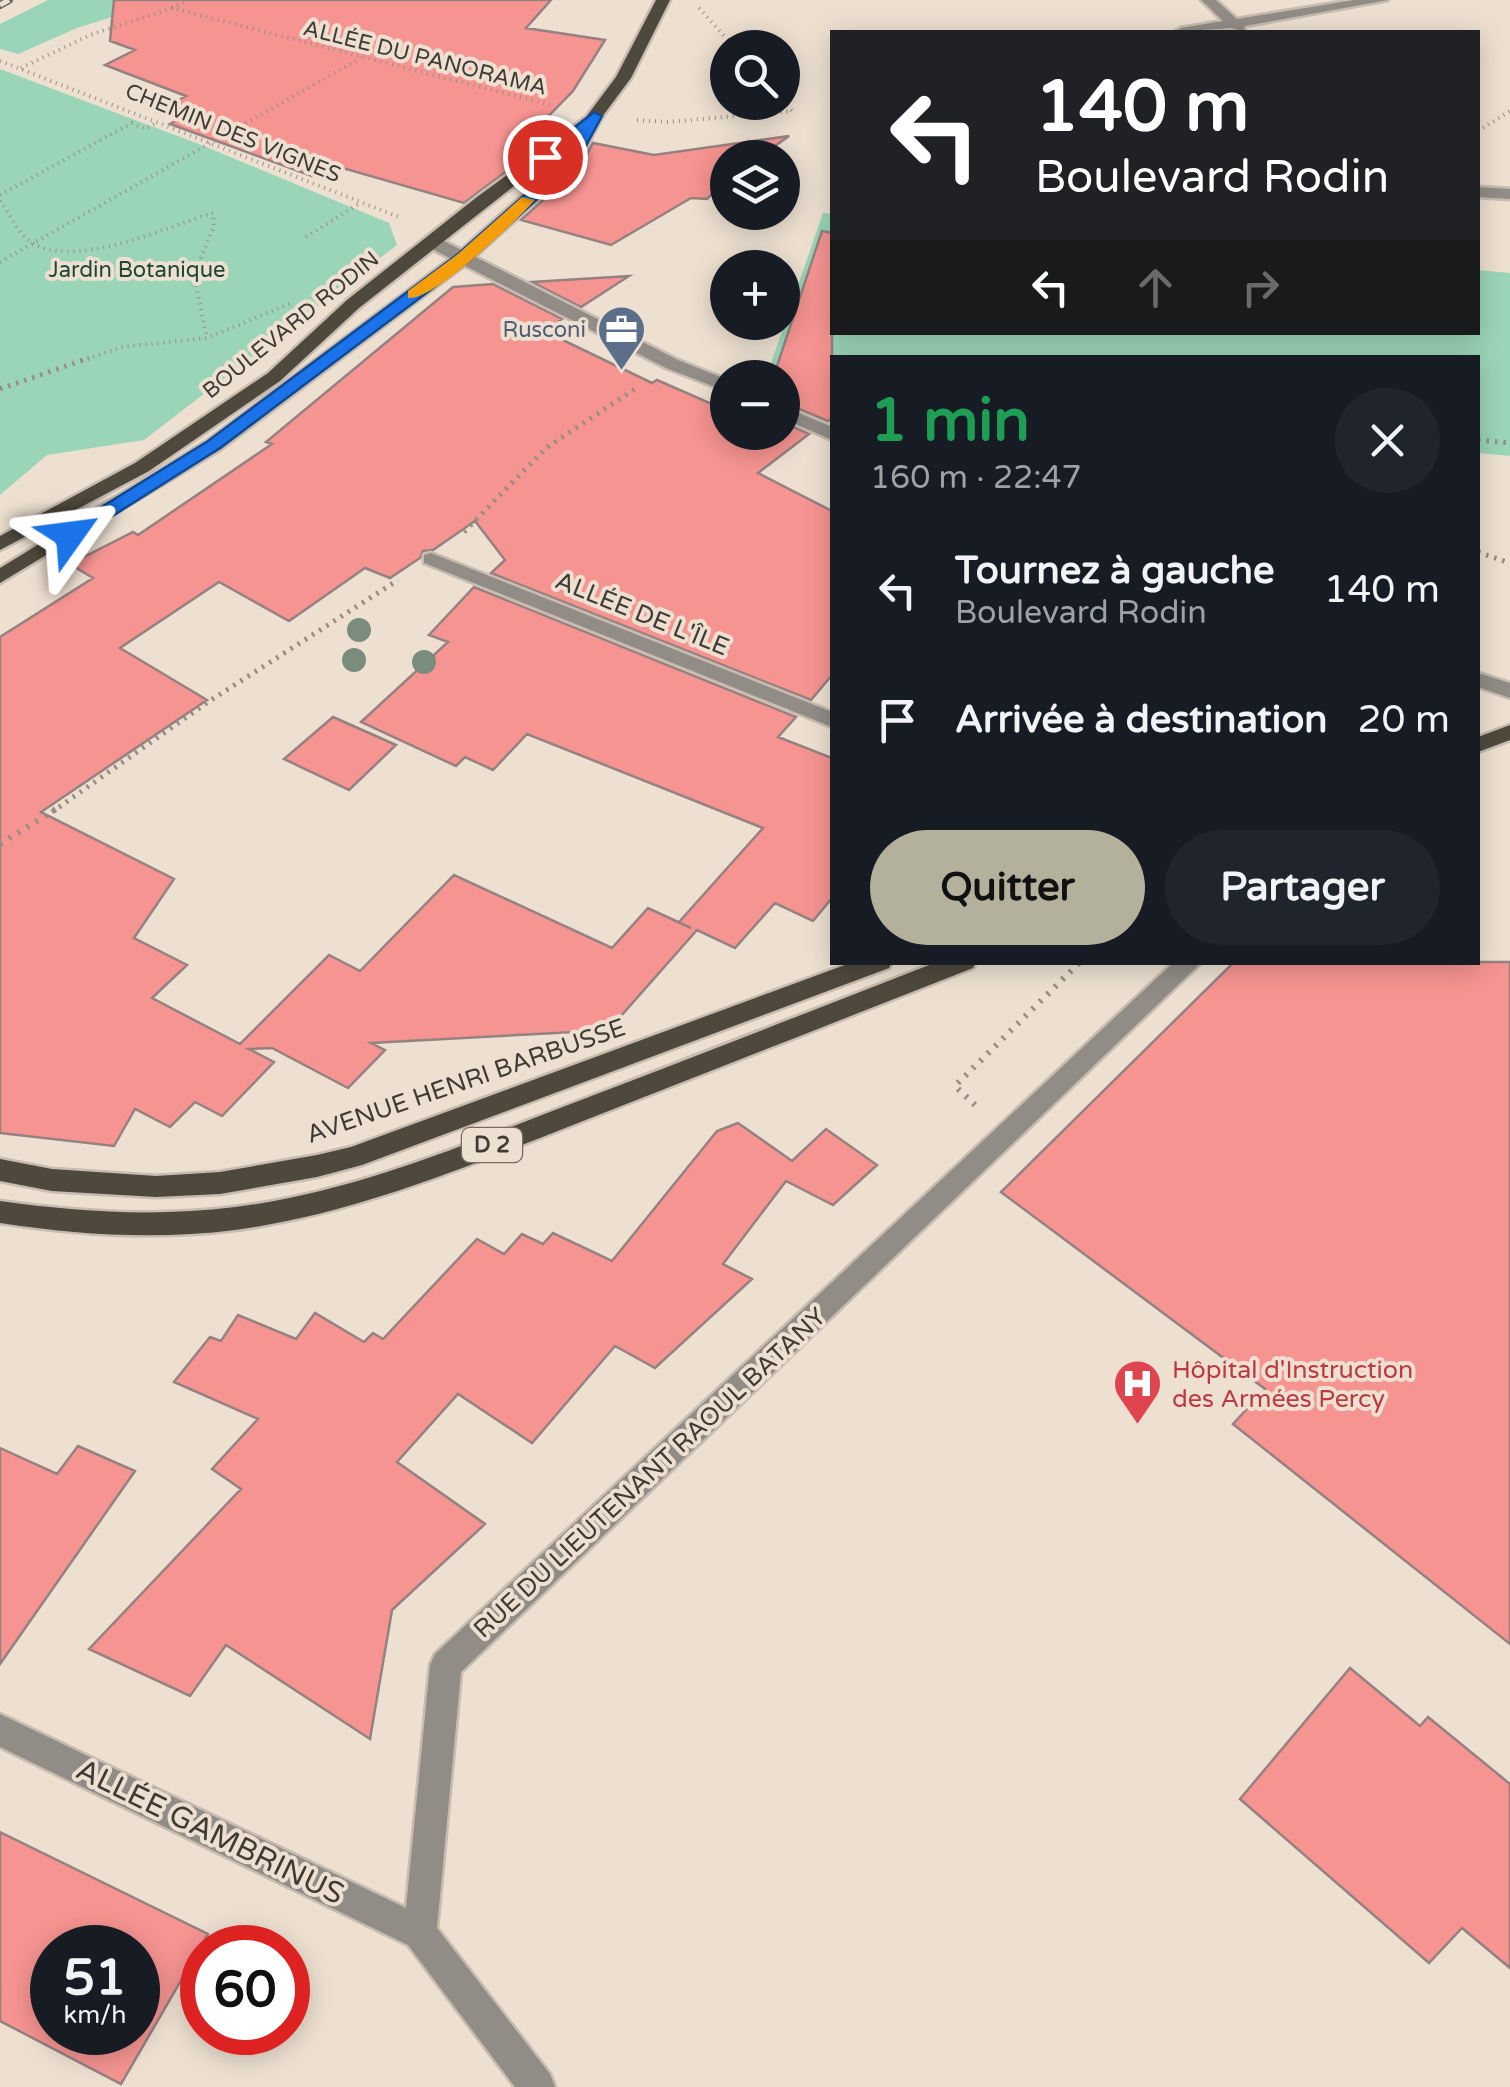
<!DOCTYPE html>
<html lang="fr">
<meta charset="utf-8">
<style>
:root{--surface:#171b24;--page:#20242c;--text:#f1f3f6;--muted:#9ea1a6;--accent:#b3b19c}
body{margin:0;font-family:"Varela Round",sans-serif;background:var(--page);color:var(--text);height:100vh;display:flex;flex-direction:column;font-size:38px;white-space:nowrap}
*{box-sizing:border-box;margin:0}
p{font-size:32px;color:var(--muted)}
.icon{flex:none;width:55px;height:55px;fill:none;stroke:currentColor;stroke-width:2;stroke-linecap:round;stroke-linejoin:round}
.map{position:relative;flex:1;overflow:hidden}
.details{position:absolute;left:830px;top:355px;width:650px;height:610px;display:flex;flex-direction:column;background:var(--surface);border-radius:0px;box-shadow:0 5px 25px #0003}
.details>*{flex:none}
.top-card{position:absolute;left:830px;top:30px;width:650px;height:305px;border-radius:0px;box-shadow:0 5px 25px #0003;background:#202124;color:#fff;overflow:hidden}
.buttons{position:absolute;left:710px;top:30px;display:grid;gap:20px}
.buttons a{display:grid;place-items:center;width:90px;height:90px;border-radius:50%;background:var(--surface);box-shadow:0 5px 25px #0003;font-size:50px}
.speed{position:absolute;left:30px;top:1925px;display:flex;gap:20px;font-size:50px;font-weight:700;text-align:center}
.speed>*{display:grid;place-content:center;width:130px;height:130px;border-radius:50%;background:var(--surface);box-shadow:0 5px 25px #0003;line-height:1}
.speed small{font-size:25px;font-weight:400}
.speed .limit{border:15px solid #d22;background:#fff;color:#111}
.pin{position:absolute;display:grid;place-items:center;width:85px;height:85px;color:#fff;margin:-42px;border:5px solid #fff;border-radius:50%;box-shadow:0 2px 10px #0007}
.me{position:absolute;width:110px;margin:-55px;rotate:59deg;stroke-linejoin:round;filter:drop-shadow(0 0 8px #0008)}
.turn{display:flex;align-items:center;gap:35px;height:210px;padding:0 40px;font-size:45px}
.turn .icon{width:130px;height:130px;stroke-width:2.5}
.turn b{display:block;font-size:70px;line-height:85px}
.lanes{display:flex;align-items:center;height:95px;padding:0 40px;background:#0003;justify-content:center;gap:50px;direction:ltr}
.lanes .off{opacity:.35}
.round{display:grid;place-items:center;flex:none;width:105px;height:105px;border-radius:52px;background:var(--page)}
.headline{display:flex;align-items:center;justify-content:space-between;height:170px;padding:0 40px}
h1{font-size:60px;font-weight:800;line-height:75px;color:#1e9e55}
.cta{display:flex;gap:20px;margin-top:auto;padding:20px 40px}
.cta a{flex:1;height:115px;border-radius:60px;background:var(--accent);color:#111;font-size:40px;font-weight:800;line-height:115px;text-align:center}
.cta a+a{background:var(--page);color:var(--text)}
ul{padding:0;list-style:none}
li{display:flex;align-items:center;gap:30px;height:130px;padding:0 40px}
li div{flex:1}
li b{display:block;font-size:38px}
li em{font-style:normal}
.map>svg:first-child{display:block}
</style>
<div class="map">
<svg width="1510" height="2087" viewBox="0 0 1510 2087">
<rect width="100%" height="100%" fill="#ede0d1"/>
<!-- green -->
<path fill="#9bd5b7" d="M48,0H167L77,28L18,54L0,49V24Z
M0,69L199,144L389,223L397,245L144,440L47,455L0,495Z
M823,213L832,214V332H1478V270L1510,273V456L1478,453V358H832V413L783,393L782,378H766Z"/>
<!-- building -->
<path fill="#f69491" stroke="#958180" stroke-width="2.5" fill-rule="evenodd" d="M114,0H551L526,28L605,40L573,91L534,131L555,135L464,203L329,164L312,176L170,124L180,118L160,110L186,96L105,65L135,50L110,41Z
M789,136L758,158H728V178L707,199L691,198L611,245L521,220L580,167L593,143L654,155Z
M822,231L832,233V418L828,421L782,402V378H773Z
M629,276L581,307L532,282Z
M493,284L562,319L544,331L652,383L657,380L728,411V432H782V422L809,434L758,473L832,511V675L811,700L491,573L505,560L475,521L433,550L423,551L420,558L390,578L365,568L289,621L219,582L120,648L207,700L41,812L174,879L134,938L187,965L152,998L240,1044L329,955L360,971L454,875L612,948L648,908L691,928L679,922L763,828L527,734L493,770L465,757L456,766L361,722L448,642L429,635L474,587L796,717L778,737L832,758V898L813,921L775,903L735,948L697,930L613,1025L583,1035L575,1032L371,1043L385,1050L348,1088L272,1048L249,1049L274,1062L222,1116L195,1102L170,1127L135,1109L114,1146L0,1133V637L93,578L70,564L133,532L138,535L272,444L266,442L453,287Z
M333,717L396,745L349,790L284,759Z
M1234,962H1510V1644L1233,1424L1265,1389L1001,1192Z
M738,1123L792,1161L826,1129L877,1165L833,1205L786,1181L723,1264L752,1279L655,1368L615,1346L532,1443L458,1394L397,1462L485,1524L392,1610L370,1739L226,1645L190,1696L89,1649L241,1489L212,1469L258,1419L174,1382L210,1337L221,1341L238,1315L296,1339L315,1313L364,1342L373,1333L383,1339L477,1239L504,1254L522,1234L543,1244L553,1233L612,1261L717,1131Z
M78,1446L135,1471L0,1664V1448L57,1474Z
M1350,1668L1420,1726L1428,1717L1510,1784V1968L1462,1928L1429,1963L1240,1799Z
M0,1832L208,1934L121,2084L0,2021ZM52,1948H138V2032H52Z"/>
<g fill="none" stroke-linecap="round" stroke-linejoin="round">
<defs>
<path id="minor" d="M1201,0H1216L1237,19L1354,0H1388L1245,26L1244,32L1231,28L1174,32L1181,28L1223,21Z
M1478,187L1510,189V199L1478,197Z
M428,239H440L678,360L728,380V392L666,368L428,247Z
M782,406L832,427V440L782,418Z
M431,553L832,712V727L424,563V555Z
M1478,673L1510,683V698L1478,687Z
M1174,962H1202L461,1672L437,1928L550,2074L555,2087H515L408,1945L0,1747V1714L406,1908L430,1665L435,1654Z"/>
<path id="major" d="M656,0H670L631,78L602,117L577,164L470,261L221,449L0,583V568L207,441L458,253L564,158L575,138L359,308L280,381L149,471L0,550V536L135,463L268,373L347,300L477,197L586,117L616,77Z
M1510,725V740L1478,752V737Z
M853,962H892L889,968L362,1165L317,1177L220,1194L156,1197L52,1191L0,1181V1159L52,1169L156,1176L220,1172L317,1155L351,1147Z
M937,962H976L973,968C843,1019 713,1070 583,1121C471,1165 355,1214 235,1230C155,1240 79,1235 0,1223V1201C79,1212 155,1217 235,1207C350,1193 461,1146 568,1105C691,1058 814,1010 937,962Z"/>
</defs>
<!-- minor casing -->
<use href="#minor" stroke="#c7bcaf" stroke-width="5"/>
<!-- major casing -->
<use href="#major" stroke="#c7bcaf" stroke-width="5"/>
<!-- path-far2 -->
<path stroke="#978e83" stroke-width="4" stroke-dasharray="1 5" stroke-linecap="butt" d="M172,8L187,0
M699,8L735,48
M0,61L399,217
M21,68L90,35L172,8L551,105
M637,120L668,122L792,111L782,100
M1478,131L1510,111
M0,195L132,123L146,129L158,122
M0,201C10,213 15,229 27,239C68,274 168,226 213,213L214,226L194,275L207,338
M306,237L360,203
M0,262L361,58
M82,361L122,347L207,338L294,302"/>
<!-- path-far1 -->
<path stroke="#978e83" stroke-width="5" stroke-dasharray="2.5 6" stroke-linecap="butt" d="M0,389L89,358
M1478,440L1510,443
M464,532L546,448L638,387
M1478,552L1510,563
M52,812L208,702L398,580"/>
<!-- path -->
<path stroke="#978e83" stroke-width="6" stroke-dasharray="2.5 8" stroke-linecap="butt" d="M0,844L56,809
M975,1105L955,1086L1080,962"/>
<!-- minor -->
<use href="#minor" fill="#918d86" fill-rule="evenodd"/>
<!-- major -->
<use href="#major" fill="#4f493d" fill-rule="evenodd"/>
<defs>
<path id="rail" d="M0,5L9,0"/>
</defs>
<!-- rail casing -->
<use href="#rail" stroke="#6e675e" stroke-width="8"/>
<!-- rail -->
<use href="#rail" stroke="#ede0d1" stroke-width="5" stroke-dasharray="15" stroke-linecap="butt"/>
</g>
<!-- trees -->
<g fill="#7a8c7b">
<circle cx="359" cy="630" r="12"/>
<circle cx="354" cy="660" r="12"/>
<circle cx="424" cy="662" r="12"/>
</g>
<!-- route -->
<path fill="#1a73e8" stroke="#114b97" stroke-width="2.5" d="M594,112L602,116L576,164L469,261L220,448L76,539H63V531L208,441L458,254L565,159L575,139L550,160L538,157Z"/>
<!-- slow -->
<path fill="#f59e0b" d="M522,197L535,200C516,221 434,301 408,298V291L458,254Z"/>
<!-- icons -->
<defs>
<symbol id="office-pin" viewBox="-11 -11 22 30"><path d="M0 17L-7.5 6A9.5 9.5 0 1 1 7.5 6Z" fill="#5c6f8a" stroke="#ede0d1"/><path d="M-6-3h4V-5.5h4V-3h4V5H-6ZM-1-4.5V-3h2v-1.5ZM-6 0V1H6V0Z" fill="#fff"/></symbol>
<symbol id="hospital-pin" viewBox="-11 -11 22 30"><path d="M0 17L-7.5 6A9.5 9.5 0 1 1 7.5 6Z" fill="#e0444e" stroke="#ede0d1"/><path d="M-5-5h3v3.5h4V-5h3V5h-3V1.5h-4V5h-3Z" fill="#fff"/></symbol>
</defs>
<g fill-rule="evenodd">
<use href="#office-pin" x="594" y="302" width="55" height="75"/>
<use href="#hospital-pin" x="1110" y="1356" width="55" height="75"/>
</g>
<g text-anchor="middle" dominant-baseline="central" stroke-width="8" stroke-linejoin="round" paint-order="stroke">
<!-- far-street labels -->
<g font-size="22" fill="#403b35" stroke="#ede0d1">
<text transform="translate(425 58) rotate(14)">ALLÉE DU PANORAMA</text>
<text transform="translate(233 133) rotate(22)">CHEMIN DES VIGNES</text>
<text transform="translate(291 325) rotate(-39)">BOULEVARD RODIN</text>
</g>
<!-- far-park labels -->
<g font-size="22" fill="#1c4734" stroke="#ede0d1">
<text x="137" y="270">Jardin Botanique</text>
</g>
<!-- far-service labels -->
<g font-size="22" fill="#4e5e75" stroke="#ede0d1" text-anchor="end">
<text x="586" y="330">Rusconi</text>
</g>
<!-- shield labels -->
<rect fill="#ede0d1" stroke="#746c64" stroke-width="2.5" x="462" y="1128" width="60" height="34" rx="8"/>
<g font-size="22" font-weight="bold" fill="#403b35">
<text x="492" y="1145">D 2</text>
</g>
<!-- street labels -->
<g font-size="25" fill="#403b35" stroke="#ede0d1">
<text transform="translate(642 614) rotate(22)">ALLÉE DE L'ÎLE</text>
<text transform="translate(466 1081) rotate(-19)">AVENUE HENRI BARBUSSE</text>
<text transform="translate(650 1473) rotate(-43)">RUE DU LIEUTENANT RAOUL BATANY</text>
</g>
<!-- health labels -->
<g font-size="25" fill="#be3a42" stroke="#ede0d1" text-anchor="start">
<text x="1172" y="1370">Hôpital d'Instruction<tspan x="1172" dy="29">des Armées Percy</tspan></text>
</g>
<!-- near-street labels -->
<g font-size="30" fill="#403b35" stroke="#ede0d1">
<text transform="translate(210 1832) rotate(26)">ALLÉE GAMBRINUS</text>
</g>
</g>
</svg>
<div class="buttons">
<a><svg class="icon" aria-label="search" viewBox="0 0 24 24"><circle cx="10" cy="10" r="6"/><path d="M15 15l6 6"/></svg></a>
<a><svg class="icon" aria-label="layers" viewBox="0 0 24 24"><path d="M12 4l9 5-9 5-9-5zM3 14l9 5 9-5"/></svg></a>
<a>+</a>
<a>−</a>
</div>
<div class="speed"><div>51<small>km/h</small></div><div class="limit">60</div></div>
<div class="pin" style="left:545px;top:157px;background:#d93025"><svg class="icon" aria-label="arrive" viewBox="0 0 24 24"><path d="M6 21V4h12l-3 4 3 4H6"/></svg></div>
<svg class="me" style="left:70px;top:535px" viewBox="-20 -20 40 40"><path d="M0-17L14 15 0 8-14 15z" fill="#1a73e8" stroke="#fff" stroke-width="4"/></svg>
<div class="top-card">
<div class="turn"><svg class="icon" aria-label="left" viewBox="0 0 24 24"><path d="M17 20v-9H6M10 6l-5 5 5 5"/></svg><div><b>140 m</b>Boulevard Rodin</div></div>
<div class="lanes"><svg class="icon" aria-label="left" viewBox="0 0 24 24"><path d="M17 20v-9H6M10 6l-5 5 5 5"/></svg><svg class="icon off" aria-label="ahead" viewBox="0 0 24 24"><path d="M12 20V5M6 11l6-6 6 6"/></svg><svg class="icon off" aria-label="right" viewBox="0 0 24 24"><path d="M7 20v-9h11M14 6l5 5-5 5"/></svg></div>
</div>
<section class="details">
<div class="headline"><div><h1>1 min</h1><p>160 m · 22:47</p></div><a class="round"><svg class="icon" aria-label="close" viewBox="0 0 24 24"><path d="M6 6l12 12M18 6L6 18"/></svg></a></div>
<ul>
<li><svg class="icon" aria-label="left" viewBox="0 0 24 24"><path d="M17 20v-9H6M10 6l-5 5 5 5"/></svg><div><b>Tournez à gauche</b><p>Boulevard Rodin</p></div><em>140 m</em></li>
<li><svg class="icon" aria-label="arrive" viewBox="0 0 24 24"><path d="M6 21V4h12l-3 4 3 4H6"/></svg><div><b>Arrivée à destination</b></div><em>20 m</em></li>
</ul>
<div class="cta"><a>Quitter</a><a>Partager</a></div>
</section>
</div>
